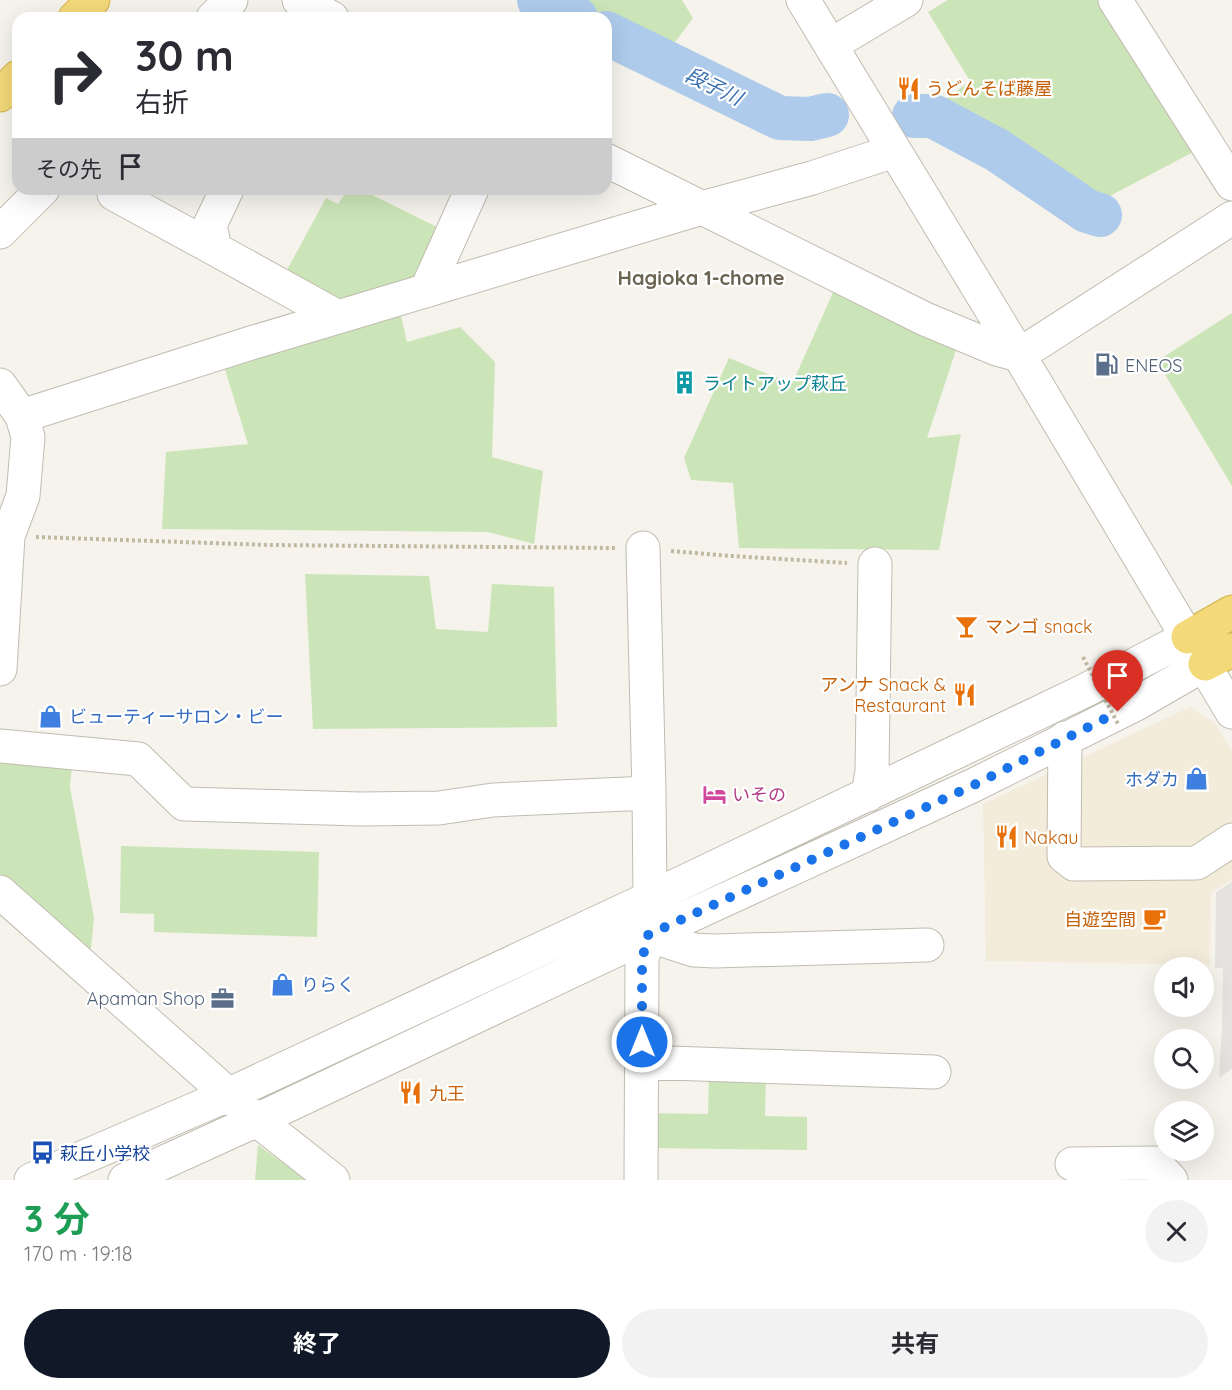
<!DOCTYPE html>
<html lang="ja">
<meta charset="utf-8">
<style>
:root{--surface:#fff;--page:#f2f2f3;--text:#2b2b33;--muted:#7c7c81;--accent:#111827}
body{margin:0;font-family:Quicksand,"Noto Sans JP",sans-serif;background:var(--page);color:var(--text);height:100vh;display:flex;flex-direction:column;font-size:22px;white-space:nowrap}
*{box-sizing:border-box;margin:0}
p{font-size:20px;color:var(--muted)}
.icon{flex:none;width:33px;height:33px;fill:none;stroke:currentColor;stroke-width:2;stroke-linecap:round;stroke-linejoin:round}
.map{position:relative;height:1180px;overflow:hidden}
.sheet{display:flex;flex-direction:column;background:var(--surface);flex:1}
.sheet>*{flex:none}
.guide{position:absolute;left:12px;top:12px;width:600px;height:183px;border-radius:18px;box-shadow:0 6px 24px #0002;background:#fff;color:var(--text);overflow:hidden}
.buttons{position:absolute;left:1154px;top:957px;display:grid;gap:12px}
.buttons a{display:grid;place-items:center;width:60px;height:60px;border-radius:50%;background:var(--surface);box-shadow:0 6px 24px #0002;font-size:30px}
.pin{position:absolute;display:grid;place-items:center;width:51px;height:51px;color:#fff;margin:-62px -26px;border-radius:50% 50% 50% 0;rotate:-45deg;box-shadow:0 0 6px #0007}
.pin .icon{rotate:45deg}
.me{position:absolute;width:66px;margin:-33px;rotate:0deg;stroke-linejoin:round;filter:drop-shadow(0 0 4px #0008)}
.turn{display:flex;align-items:center;gap:21px;height:126px;padding:0 24px;font-size:27px}
.turn .icon{width:78px;height:78px;stroke-width:2.5}
.turn b{display:block;font-size:42px;line-height:51px}
.then{display:flex;align-items:center;height:57px;padding:0 24px;background:#0003;gap:12px;font-size:22px}
.round{display:grid;place-items:center;flex:none;width:63px;height:63px;border-radius:32px;background:var(--page)}
.head{display:flex;align-items:center;justify-content:space-between;height:102px;padding:0 24px}
h1{font-size:36px;font-weight:700;line-height:45px;color:#1e9e55}
.button{display:flex;gap:12px;margin-top:auto;padding:12px 24px}
.button a{flex:1;height:69px;border-radius:36px;background:var(--accent);color:#fff;font-size:24px;font-weight:700;line-height:69px;text-align:center}
.button a+a{background:var(--page);color:var(--text)}
.map>svg:first-child{display:block}
</style>
<div class="map">
<svg width="1232" height="1180" viewBox="0 0 1232 1180">
<rect width="100%" height="100%" fill="#f5f3ec"/>
<!-- commercial -->
<path fill="#f4ecda" d="M1190,707L1215,723L1232,751V879L1211,893L1210,965L986,961L983,804Z"/>
<!-- green -->
<path fill="#cce5b8" d="M570,0H682L693,18L667,53Z
M948,0H1102L1199,149L1106,198L1058,206L926,114L970,81L928,12Z
M348,189H360L439,228L413,288L338,309L287,270L326,198L338,204Z
M836,286L959,341L927,438L961,434L939,550L739,548L733,483L691,480L684,458L729,358L792,384Z
M399,307L407,342L460,327L495,362L492,457L543,471L534,544L488,532L162,529L166,452L248,444L222,360Z
M1232,313V486L1157,361Z
M305,574L429,576L436,629L488,632L492,584L554,587L557,727L313,729Z
M0,759L72,764L70,787L94,918L89,969L0,887Z
M121,846L319,852L317,937L154,932V914L120,913Z
M709,1074L766,1075L765,1116L807,1117V1150L647,1148V1113L708,1114Z
M258,1145L307,1180H255Z"/>
<!-- parking -->
<path fill="#e4e3e0" d="M1232,882V1069L1219,1078L1222,1027L1223,968H1215L1216,892Z"/>
<g fill="none" stroke-linecap="round" stroke-linejoin="round">
<!-- river -->
<path stroke="#aecbec" stroke-width="44" d="M539,0L576,18
M606,33L780,118L810,119L827,115
M914,116H933L997,150L1087,211L1100,215"/>
<defs>
<path id="minor" d="M299,0L332,18
M803,0L1019,355L1232,712
M1115,0L1232,184
M213,18L231,0
M831,45L906,0
M606,160L925,319L997,349L1019,355L1232,218
M227,189L210,225L215,249L338,317
M114,194L215,249
M0,232L43,189
M426,291L472,189
M0,385L22,416L28,437L23,496L8,536L0,669
M22,416L251,343L702,208L812,178L894,151
M643,548L649,793
M1065,738L1064,856L1074,864L1197,863L1232,840
M0,746L138,759L184,804L361,809L439,808L493,800L649,793L650,898
M868,795L872,771L875,564
M0,892L257,1120L333,1180
M641,1062L934,1072
M1072,1164L1155,1163L1171,1180
M31,1180L230,1094L650,898L1084,691L1188,637
M125,1180L257,1120L648,935L974,785L1136,704L1205,664
M641,1180L642,960L648,935L694,950L715,951L927,945"/>
<path id="highway" d="M75,18L93,0
M0,95L18,77
M1188,637L1232,612
M1205,664L1232,650"/>
</defs>
<!-- minor casing -->
<use href="#minor" stroke="#c0bcaf" stroke-width="35"/>
<!-- highway casing -->
<use href="#highway" stroke="#d2b048" stroke-width="35"/>
<!-- path -->
<path stroke="#c0b9a1" stroke-width="4" stroke-dasharray="3 3" stroke-linecap="butt" d="M36,537L268,545L616,548
M671,551L732,556L847,563"/>
<!-- minor -->
<use href="#minor" stroke="#fff" stroke-width="33"/>
<!-- highway -->
<use href="#highway" stroke="#f3d979" stroke-width="33"/>
<!-- path-bridge -->
<path stroke="#c0b9a1" stroke-width="4" stroke-dasharray="3 3" stroke-linecap="butt" d="M1083,657L1119,726"/>
</g>
<g fill="none" stroke-linecap="round" stroke-linejoin="round">
<!-- route -->
<path stroke="#1a73e8" stroke-width="10" stroke-dasharray="0 18" d="M642,1042V960L648,935L974,785L1118,712"/>
</g>
<!-- icons -->
<defs>
<symbol id="restaurant-bare" viewBox="-9 -9 18 18"><path d="M-5-6h1v4h1v-4h1v4h1v-4h1v5L-1.5 .5V6h-2V.5L-5-1ZM5-6V6H3V1.5H1.5Q1.5-4 5-6Z" fill="#e8710a" stroke="#fff" stroke-width="2.5" paint-order="stroke"/></symbol>
<symbol id="fuel-bare" viewBox="-9 -9 18 18"><path d="M-5.5-6h7V0h2V4h1.3V-2.5L3-4.5l.8-.8L6-3V5H2.5V1h-1V6h-7ZM-4.2-4.7v3.2H.2V-4.7Z" fill="#5c6f8a" stroke="#fff" stroke-width="2.5" paint-order="stroke"/></symbol>
<symbol id="building-bare" viewBox="-9 -9 18 18"><path d="M-4-6H4V6H1V3H-1V6H-4ZM-2.5-4.3h1.7v1.8h-1.7ZM.8-4.3h1.7v1.8H.8ZM-2.5-1h1.7V.8h-1.7ZM.8-1h1.7V.8H.8Z" fill="#0f9aa8" stroke="#fff" stroke-width="2.5" paint-order="stroke"/></symbol>
<symbol id="bar-bare" viewBox="-9 -9 18 18"><path d="M-6-5H6L.8 .8V4.5H3.5V6h-7V4.5H-.8V.8Z" fill="#e8710a" stroke="#fff" stroke-width="2.5" paint-order="stroke"/></symbol>
<symbol id="shop-bare" viewBox="-9 -9 18 18"><path d="M-5-2.5h2.3a2.7 3.5 0 0 1 5.4 0H5L5.5 6h-11ZM-1.5-2.5h3a1.5 2.3 0 0 0-3 0Z" fill="#3f7fe0" stroke="#fff" stroke-width="2.5" paint-order="stroke"/></symbol>
<symbol id="hotel-bare" viewBox="-9 -9 18 18"><path d="M-6-4.5h1.5V1H6V5H4.5V3h-9V5H-6ZM-4 0a1.8 1.8 0 1 1 3.6 0ZM.5 0V-2.5h3Q6-2.5 6 0Z" fill="#d1479c" stroke="#fff" stroke-width="2.5" paint-order="stroke"/></symbol>
<symbol id="cafe-bare" viewBox="-9 -9 18 18"><path d="M-5.5-4.5H6V0H3Q3 3.5 0 3.5H-2.5Q-5.5 3.5-5.5 0ZM3-3.2v2h1.7v-2ZM-6 4.5H4V6H-6Z" fill="#e8710a" stroke="#fff" stroke-width="2.5" paint-order="stroke"/></symbol>
<symbol id="office-bare" viewBox="-9 -9 18 18"><path d="M-6-3h4V-5.5h4V-3h4V5H-6ZM-1-4.5V-3h2v-1.5ZM-6 0V1H6V0Z" fill="#5c6f8a" stroke="#fff" stroke-width="2.5" paint-order="stroke"/></symbol>
<symbol id="bus-bare" viewBox="-9 -9 18 18"><path d="M-5-6H5V4H4V6H2V4H-2V6H-4V4H-5ZM-3.5-4V0h7V-4ZM-3.5 1.2v1.5H-2V1.2ZM2 1.2v1.5H3.5V1.2Z" fill="#1a4fb4" stroke="#fff" stroke-width="2.5" paint-order="stroke"/></symbol>
</defs>
<g fill-rule="evenodd">
<use href="#restaurant-bare" x="892" y="72" width="33" height="33"/>
<use href="#fuel-bare" x="1090" y="348" width="33" height="33"/>
<use href="#building-bare" x="668" y="366" width="33" height="33"/>
<use href="#bar-bare" x="950" y="610" width="33" height="33"/>
<use href="#restaurant-bare" x="948" y="678" width="33" height="33"/>
<use href="#shop-bare" x="34" y="700" width="33" height="33"/>
<use href="#shop-bare" x="1180" y="762" width="33" height="33"/>
<use href="#hotel-bare" x="698" y="778" width="33" height="33"/>
<use href="#restaurant-bare" x="990" y="820" width="33" height="33"/>
<use href="#cafe-bare" x="1138" y="902" width="33" height="33"/>
<use href="#shop-bare" x="266" y="968" width="33" height="33"/>
<use href="#office-bare" x="206" y="982" width="33" height="33"/>
<use href="#restaurant-bare" x="394" y="1076" width="33" height="33"/>
<use href="#bus-bare" x="26" y="1136" width="33" height="33"/>
</g>
<g text-anchor="middle" dominant-baseline="central" stroke-width="4.5" stroke-linejoin="round" paint-order="stroke">
<!-- food labels -->
<g font-size="18" fill="#c56008" stroke="#fff" text-anchor="start">
<text x="926" y="88">うどんそば藤屋</text>
<text x="985" y="626">マンゴ snack</text>
<text x="946" y="684" text-anchor="end">アンナ Snack &amp;<tspan x="946" dy="21">Restaurant</tspan></text>
<text x="1024" y="837">Nakau</text>
<text x="1136" y="919" text-anchor="end">自遊空間</text>
<text x="429" y="1093">九王</text>
</g>
<!-- service labels -->
<g font-size="18" fill="#4e5e75" stroke="#fff" text-anchor="start">
<text x="1125" y="365">ENEOS</text>
<text x="205" y="998" text-anchor="end">Apaman Shop</text>
</g>
<!-- culture labels -->
<g font-size="18" fill="#0d838f" stroke="#fff" text-anchor="start">
<text x="703" y="383">ライトアップ萩丘</text>
</g>
<!-- shop labels -->
<g font-size="18" fill="#366cbe" stroke="#fff" text-anchor="start">
<text x="69" y="716">ビューティーサロン・ビー</text>
<text x="1179" y="779" text-anchor="end">ホダカ</text>
<text x="301" y="984">りらく</text>
</g>
<!-- hotel labels -->
<g font-size="18" fill="#b23c85" stroke="#fff" text-anchor="start">
<text x="732" y="794">いその</text>
</g>
<!-- transit labels -->
<g font-size="18" fill="#164399" stroke="#fff" text-anchor="start">
<text x="60" y="1153">萩丘小学校</text>
</g>
<!-- water labels -->
<g font-size="20" font-style="italic" fill="#3a6fae" stroke="#fff">
<text transform="translate(714 86) rotate(26)">段子川</text>
</g>
<!-- neighbourhood labels -->
<g font-size="20" font-weight="bold" fill="#6b6452" stroke="#fff">
<text x="701" y="277">Hagioka 1-chome</text>
</g>
</g>
</svg>
<div class="buttons">
<a><svg class="icon" aria-label="sound" viewBox="0 0 24 24"><path d="M4 9h4l5-4v14l-5-4H4zM17 9q2 3 0 6"/></svg></a>
<a><svg class="icon" aria-label="search" viewBox="0 0 24 24"><circle cx="10" cy="10" r="6"/><path d="M15 15l6 6"/></svg></a>
<a><svg class="icon" aria-label="layers" viewBox="0 0 24 24"><path d="M12 4l9 5-9 5-9-5zM3 14l9 5 9-5"/></svg></a>
</div>
<div class="pin" style="left:1118px;top:712px;background:#d93025"><svg class="icon" aria-label="arrive" viewBox="0 0 24 24"><path d="M6 21V4h12l-3 4 3 4H6"/></svg></div>
<svg class="me" style="left:642px;top:1042px" viewBox="-20 -20 40 40"><circle r="17" fill="#1a73e8" stroke="#fff" stroke-width="3"/><path d="M0-11L8 9 0 5-8 9z" fill="#fff"/></svg>
<div class="guide">
<div class="turn"><svg class="icon" aria-label="right" viewBox="0 0 24 24"><path d="M7 20v-9h11M14 6l5 5-5 5"/></svg><div><b>30 m</b>右折</div></div>
<div class="then">その先<svg class="icon" aria-label="arrive" viewBox="0 0 24 24"><path d="M6 21V4h12l-3 4 3 4H6"/></svg></div>
</div>
</div>
<section class="sheet">
<div class="head"><div><h1>3 分</h1><p>170 m · 19:18</p></div><a class="round"><svg class="icon" aria-label="close" viewBox="0 0 24 24"><path d="M6 6l12 12M18 6L6 18"/></svg></a></div>
<div class="button"><a>終了</a><a>共有</a></div>
</section>
